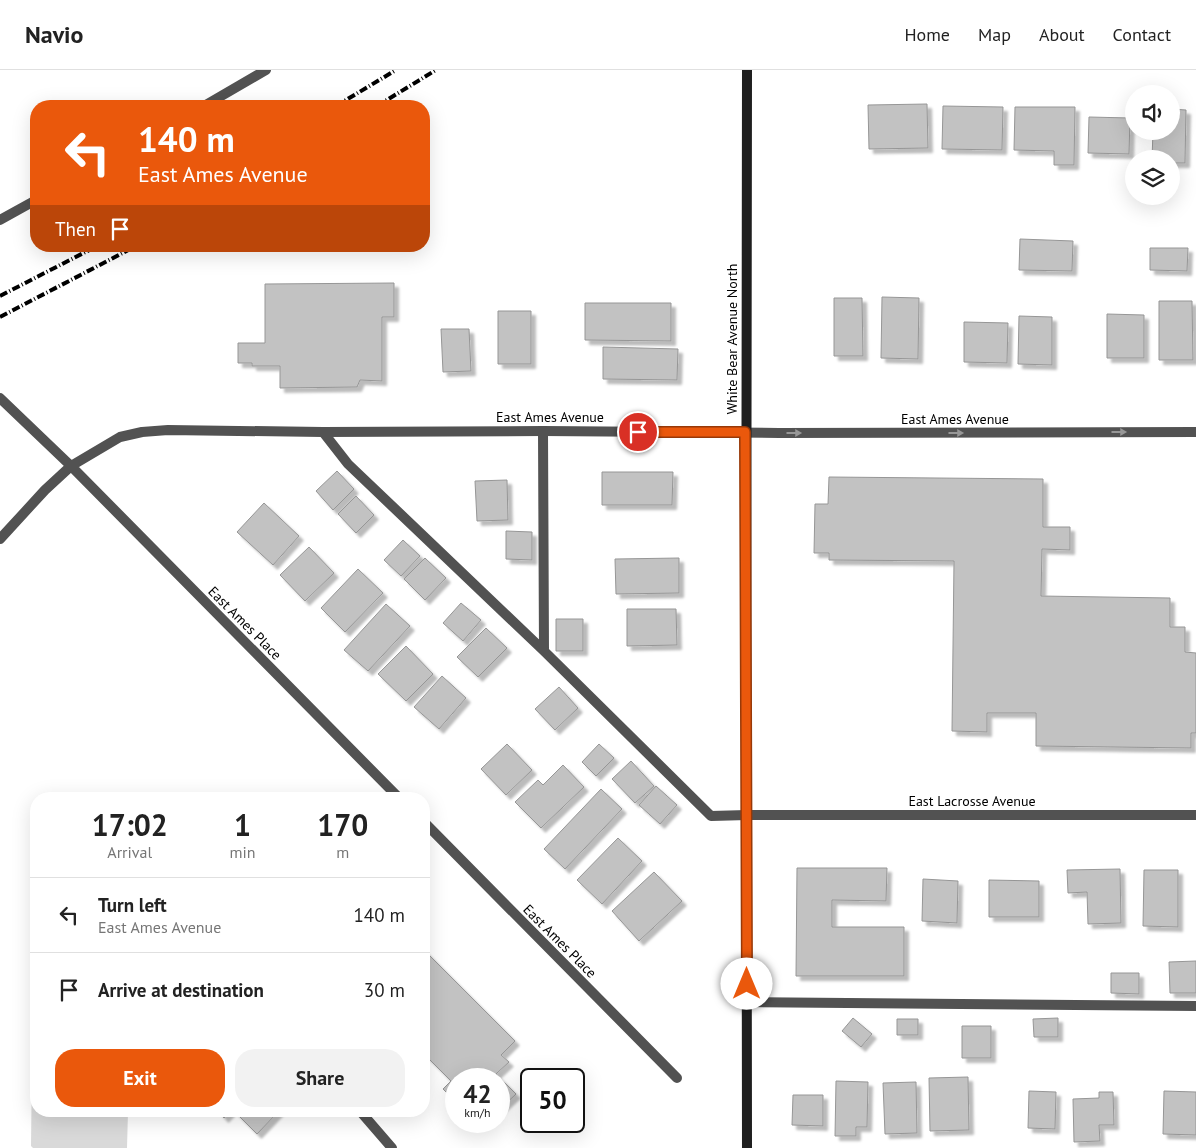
<!DOCTYPE html>
<style>
:root{--surface:#fff;--page:#f2f2f2;--text:#222;--muted:#767676;--line:#e0e0e0;--accent:#ea580c}
body{margin:0;font-family:"PT Sans",sans-serif;background:var(--page);color:var(--text);height:100vh;display:flex;flex-direction:column;font-size:19px;white-space:nowrap}
*{box-sizing:border-box;margin:0}
p{font-size:16px;color:var(--muted)}
.icon{flex:none;width:28px;height:28px;fill:none;stroke:currentColor;stroke-width:2;stroke-linecap:round;stroke-linejoin:round}
.map{position:relative;flex:1;overflow:hidden}
.drawer{position:absolute;left:30px;top:722px;width:400px;height:325px;display:flex;flex-direction:column;background:var(--surface);border-radius:20px;box-shadow:0 5px 20px #0002}
.drawer>*{flex:none}
.hud{position:absolute;left:30px;top:30px;width:400px;height:152px;border-radius:20px;box-shadow:0 5px 20px #0002;background:#ea580c;color:#fff;overflow:hidden}
.buttons{position:absolute;left:1125px;top:15px;display:grid;gap:10px}
.buttons a{display:grid;place-items:center;width:55px;height:55px;border-radius:50%;background:var(--surface);box-shadow:0 5px 20px #0002;font-size:25px}
.speed{position:absolute;left:445px;top:998px;display:flex;gap:10px;font-size:25px;font-weight:700;text-align:center}
.speed>*{display:grid;place-content:center;width:65px;height:65px;border-radius:50%;background:var(--surface);box-shadow:0 5px 20px #0002;line-height:1}
.speed small{font-size:12px;font-weight:400}
.speed .limit{border:2px solid #111;border-radius:8px;background:#fff;color:#111}
.pin{position:absolute;display:grid;place-items:center;width:42px;height:42px;color:#fff;margin:-21px;border:2px solid #fff;border-radius:50%;box-shadow:0 1px 5px #0007}
.me{position:absolute;width:55px;margin:-28px;rotate:0deg;stroke-linejoin:round;filter:drop-shadow(0 0 4px #0008)}
.turn{display:flex;align-items:center;gap:18px;height:105px;padding:0 25px;font-size:22px}
.turn .icon{width:65px;height:65px;stroke-width:2.5}
.turn b{display:block;font-size:35px;line-height:42px}
.then{display:flex;align-items:center;height:48px;padding:0 25px;background:#0003;gap:10px;font-size:19px}
.eta{display:flex;justify-content:space-evenly;align-items:center;height:85px;text-align:center}
.eta b{font-size:30px;font-weight:700;line-height:35px}
.primary-button{display:flex;gap:10px;margin-top:auto;padding:10px 25px}
.primary-button a{flex:1;height:58px;border-radius:20px;background:var(--accent);color:#fff;font-size:20px;font-weight:700;line-height:58px;text-align:center}
.primary-button a+a{background:var(--page);color:var(--text)}
ul{padding:0;list-style:none}
li{display:flex;align-items:center;gap:15px;height:75px;padding:0 25px;border-top:1px solid var(--line)}
li div{flex:1}
li b{display:block;font-size:19px}
li em{font-style:normal}
header{display:flex;align-items:center;gap:30px;box-sizing:border-box;height:70px;padding:0 25px;background:var(--surface);border-bottom:1px solid var(--line)}
header strong{font-size:24px}
nav{display:flex;gap:28px;margin-inline-start:auto;font-size:18px}
.map>svg:first-child{display:block}
</style>
<header>
<strong>Navio</strong>
<nav><a>Home</a><a>Map</a><a>About</a><a>Contact</a></nav>
</header>
<div class="map">
<svg width="1196" height="1078" viewBox="0 0 1196 1078">
<defs>
<filter id="shadow"><feDropShadow dx="4.5" dy="4.5" stdDeviation="1" flood-color="#0004"/></filter>
</defs>
<rect width="100%" height="100%" fill="#fff"/>
<!-- green -->
<path fill="#d9d9d9" d="M32,992L36,993V1041H128L127,1078H33L31,1076Z"/>
<!-- building -->
<path fill="#c2c2c2" stroke="#969696" filter="url(#shadow)" d="M927,34L928,78L869,79L868,35Z
M943,36L1003,37L1002,80L942,79Z
M1015,37H1075L1074,95H1054V81L1014,80Z
M1171,39L1186,40L1185,93H1171V89H1152L1153,61H1171Z
M1089,47L1130,48L1129,84L1088,83Z
M1020,169L1073,171L1072,201L1019,200Z
M1150,178H1188L1187,201L1150,200Z
M394,213V247H382V311L360,310L357,317L280,318V296H252V293H238V273H265V214Z
M882,227L919,228L918,289L881,288Z
M834,228H862L863,286H834Z
M1159,231H1192L1193,290H1159Z
M585,233H671V271L585,270Z
M498,241H531V294H498Z
M1107,244L1144,245V288H1107Z
M1019,246L1052,247V295L1018,294Z
M964,252L1008,253L1007,293L964,292Z
M441,259H469L471,301L443,302Z
M603,277L678,279L677,310L603,309Z
M337,401L354,419L333,440L316,421Z
M602,402H673L672,435H602Z
M829,407L1043,409V457H1070V480L1042,479L1041,526L1170,528V557H1185V582L1196,583V663H1191V678L1036,676V643H987V662L952,661L954,491L829,490V483H814L815,434H828Z
M507,410L508,450L477,451L475,411Z
M356,426L374,445L356,463L338,444Z
M264,433L299,466L273,495L237,462Z
M506,461L532,462V490L506,489Z
M403,470L420,486L401,506L384,490Z
M309,477L334,503L305,531L280,505Z
M425,488L446,508L425,530L404,509Z
M679,488V523L616,524L615,489Z
M358,499L383,523L345,562L321,538Z
M461,533L481,550L463,571L443,553Z
M386,534L410,556L368,601L344,580Z
M627,539H676L677,575L627,576Z
M556,549H583V581H556Z
M486,558L507,578L478,607L457,587Z
M406,576L433,604L406,631L378,604Z
M442,606L466,628L439,659L414,637Z
M559,617L578,638L555,660L535,639Z
M507,674L532,700L506,725L481,699Z
M599,674L614,688L596,706L582,692Z
M631,691L654,716L635,733L612,709Z
M563,695L584,717L541,758L515,732L538,710L543,715Z
M656,716L677,735L660,754L639,735Z
M601,719L622,739L565,799L544,779Z
M618,768L642,791L602,834L577,810Z
M797,798H887L886,831L832,830V857H904V906H796Z
M1120,799L1121,853L1088,854L1087,822L1068,823L1067,800Z
M1144,800H1178V857L1143,856Z
M654,802L682,831L639,871L612,841Z
M923,809L958,811L957,853L922,851Z
M989,810L1039,811V847H989Z
M424,880L515,971L501,985L509,992L496,1004L516,1024L499,1040V1009H456V1032L443,1019L451,1011L424,984Z
M1196,891V923H1170L1169,892Z
M1111,903H1139V924L1111,923Z
M853,948L872,964L861,977L842,961Z
M1058,948V967H1034L1033,949Z
M897,949H918V965H897Z
M962,956H991V988H962Z
M968,1007L969,1060L930,1061L929,1008Z
M836,1011L868,1012L867,1057H856V1066H835Z
M916,1012L917,1063L885,1064L883,1013Z
M1029,1021L1056,1022L1055,1059L1028,1058Z
M1164,1021L1196,1022V1065L1163,1064Z
M1099,1022H1113L1114,1055H1099L1100,1071L1074,1072L1073,1029L1099,1028Z
M793,1025H823V1056L792,1055Z
M218,1041H231L224,1048Z
M234,1041H279L257,1064Z"/>
<g fill="none" stroke-linecap="round" stroke-linejoin="round">
<!-- lane -->
<path stroke="#525252" stroke-width="10" d="M543,361L544,581
M323,362L348,394L544,581L711,746L747,745
M747,932L1196,936
M360,1041L392,1078"/>
<!-- street -->
<path stroke="#525252" stroke-width="10" d="M204,36L266,0
M0,150L36,130
M0,328L71,396L120,367L142,362L168,360L323,362L543,361L779,363L1196,362
M0,469L45,420L71,396L400,729
M747,745H1196
M424,752L677,1008"/>
<!-- secondary -->
<path stroke="#1f1f1f" stroke-width="10" d="M747,1078C747,719 745,359 747,0"/>
<!-- rail -->
<path stroke="#000" stroke-width="4" stroke-dasharray="8 2.5 1 2.5" stroke-linecap="butt" d="M336,36L396,0
M377,36L436,0
M0,226L97,176
M0,247L136,176"/>
</g>
<!-- one-way arrows -->
<defs><path id="oneway-solid" d="M-6-.8H1V-3.2L6.5 0L1 3.2V.8H-6Z" transform="scale(1.25)"/></defs>
<g fill="#979797">
<use href="#oneway-solid" transform="translate(1119 362)"/>
<use href="#oneway-solid" transform="translate(794 363)"/>
<use href="#oneway-solid" transform="translate(956 363)"/>
</g>
<g fill="none" stroke-linecap="round" stroke-linejoin="round">
<defs>
<path id="route" d="M638,362H745L747,914"/>
</defs>
<!-- route casing -->
<use href="#route" stroke="#983908" stroke-width="12"/>
<!-- route -->
<use href="#route" stroke="#ea580c" stroke-width="9"/>
</g>
<g text-anchor="middle" dominant-baseline="central" stroke-width="4.5" stroke-linejoin="round" paint-order="stroke">
<!-- street labels -->
<g font-size="14" fill="#000" stroke="#fff">
<text transform="translate(732 269) rotate(-90)">White Bear Avenue North</text>
<text x="550" y="347">East Ames Avenue</text>
<text x="955" y="349">East Ames Avenue</text>
<text transform="translate(245 553) rotate(45)">East Ames Place</text>
<text x="972" y="731">East Lacrosse Avenue</text>
<text transform="translate(560 871) rotate(45)">East Ames Place</text>
</g>
</g>
</svg>
<div class="buttons">
<a><svg class="icon" aria-label="sound" viewBox="0 0 24 24"><path d="M4 9h4l5-4v14l-5-4H4zM17 9q2 3 0 6"/></svg></a>
<a><svg class="icon" aria-label="layers" viewBox="0 0 24 24"><path d="M12 4l9 5-9 5-9-5zM3 14l9 5 9-5"/></svg></a>
</div>
<div class="speed"><div>42<small>km/h</small></div><div class="limit">50</div></div>
<div class="pin" style="left:638px;top:362px;background:#d93025"><svg class="icon" aria-label="arrive" viewBox="0 0 24 24"><path d="M6 21V4h12l-3 4 3 4H6"/></svg></div>
<svg class="me" style="left:747px;top:914px" viewBox="-20 -20 40 40"><circle r="19" fill="#fff"/><path d="M0-13L10 11 0 6-10 11z" fill="#ea580c"/></svg>
<div class="hud">
<div class="turn"><svg class="icon" aria-label="left" viewBox="0 0 24 24"><path d="M17 20v-9H6M10 6l-5 5 5 5"/></svg><div><b>140 m</b>East Ames Avenue</div></div>
<div class="then">Then<svg class="icon" aria-label="arrive" viewBox="0 0 24 24"><path d="M6 21V4h12l-3 4 3 4H6"/></svg></div>
</div>
<section class="drawer">
<div class="eta">
<div><b>17:02</b><p>Arrival</p></div>
<div><b>1</b><p>min</p></div>
<div><b>170</b><p>m</p></div>
</div>
<ul>
<li><svg class="icon" aria-label="left" viewBox="0 0 24 24"><path d="M17 20v-9H6M10 6l-5 5 5 5"/></svg><div><b>Turn left</b><p>East Ames Avenue</p></div><em>140 m</em></li>
<li><svg class="icon" aria-label="arrive" viewBox="0 0 24 24"><path d="M6 21V4h12l-3 4 3 4H6"/></svg><div><b>Arrive at destination</b></div><em>30 m</em></li>
</ul>
<div class="primary-button"><a>Exit</a><a>Share</a></div>
</section>
</div>
